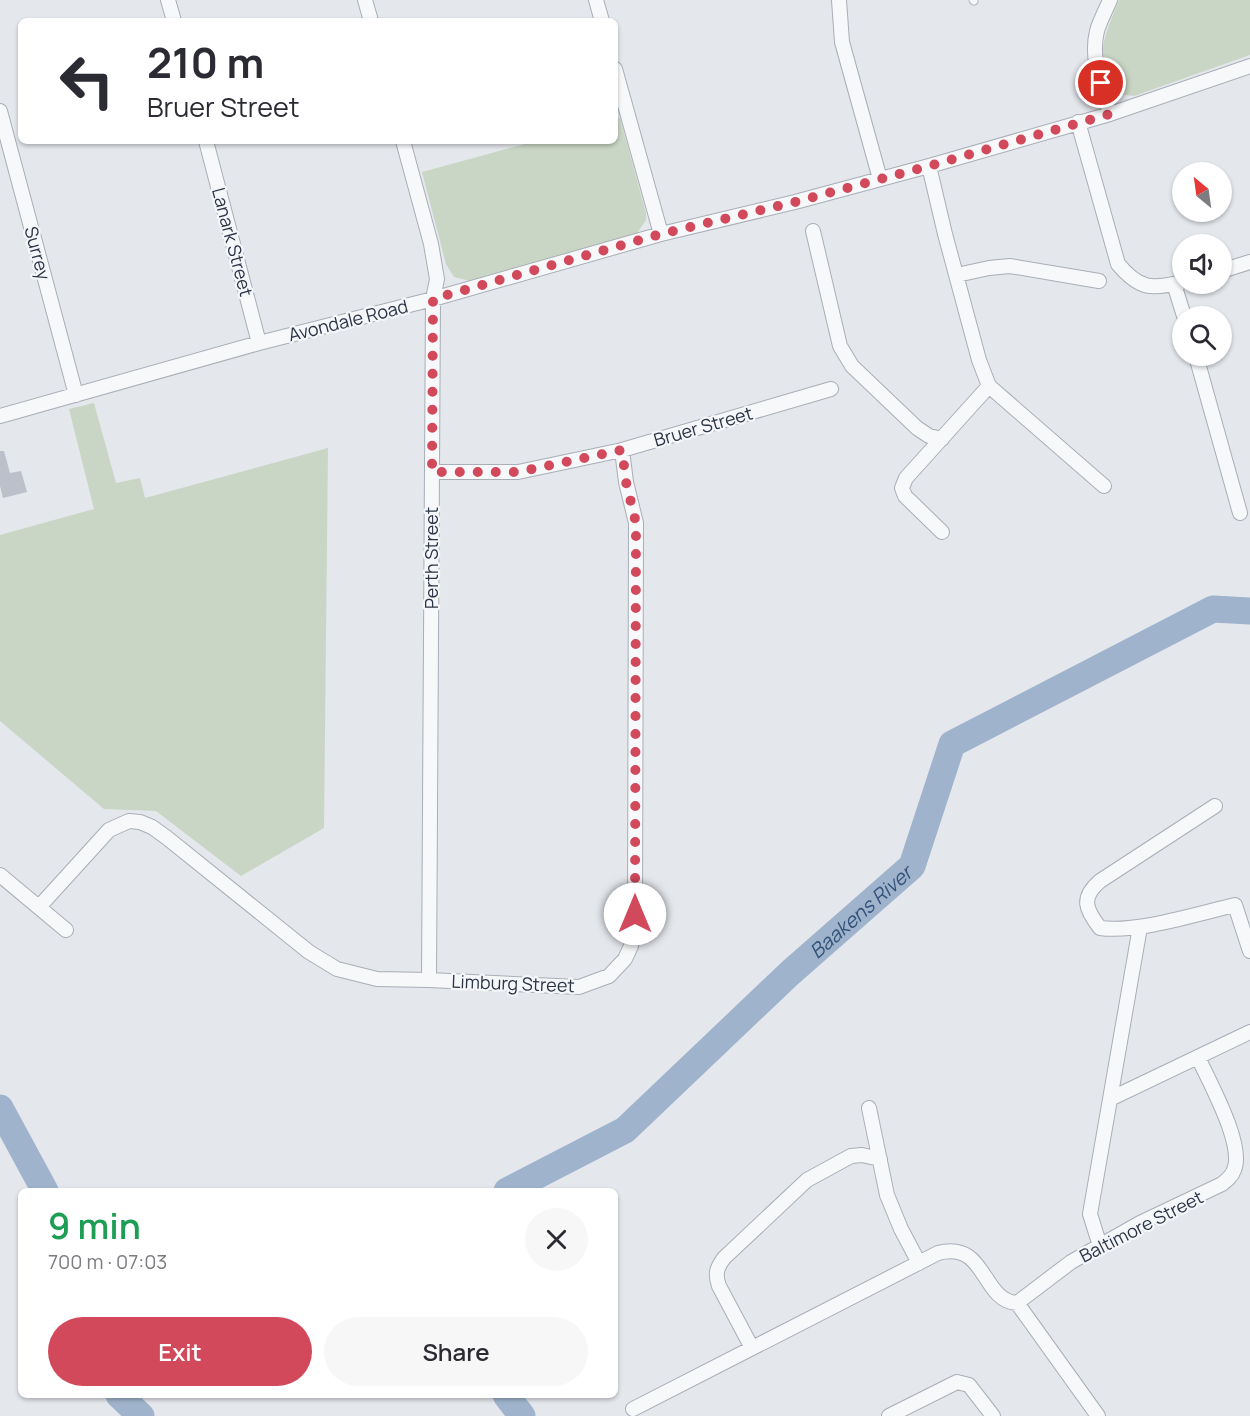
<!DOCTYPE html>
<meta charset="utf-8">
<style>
:root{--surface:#fff;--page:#f7f7f7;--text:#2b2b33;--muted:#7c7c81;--accent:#d1495b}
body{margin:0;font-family:Manrope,sans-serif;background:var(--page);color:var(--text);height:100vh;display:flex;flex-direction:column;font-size:22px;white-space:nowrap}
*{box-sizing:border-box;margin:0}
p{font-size:20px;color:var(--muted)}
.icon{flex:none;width:33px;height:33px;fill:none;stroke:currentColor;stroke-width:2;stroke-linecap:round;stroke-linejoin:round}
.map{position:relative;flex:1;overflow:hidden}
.drawer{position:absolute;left:18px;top:1188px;width:600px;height:210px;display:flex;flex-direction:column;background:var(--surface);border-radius:9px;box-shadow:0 2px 4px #0004}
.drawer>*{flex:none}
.top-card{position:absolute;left:18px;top:18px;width:600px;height:126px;border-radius:9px;box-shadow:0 2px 4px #0004;background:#fff;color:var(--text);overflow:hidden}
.needle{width:39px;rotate:331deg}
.buttons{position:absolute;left:1172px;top:162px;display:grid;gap:12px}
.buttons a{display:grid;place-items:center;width:60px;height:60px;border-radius:50%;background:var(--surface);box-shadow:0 2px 4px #0004;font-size:30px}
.pin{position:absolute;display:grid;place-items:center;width:51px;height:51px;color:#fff;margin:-26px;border:3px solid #fff;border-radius:50%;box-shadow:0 2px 6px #0007}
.me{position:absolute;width:66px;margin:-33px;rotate:0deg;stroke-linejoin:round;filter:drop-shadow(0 0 4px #0008)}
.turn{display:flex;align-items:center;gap:21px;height:126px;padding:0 30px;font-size:27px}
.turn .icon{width:78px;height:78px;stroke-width:2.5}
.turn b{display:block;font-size:42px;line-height:51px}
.round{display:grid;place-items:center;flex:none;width:63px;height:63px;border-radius:32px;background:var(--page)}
.headline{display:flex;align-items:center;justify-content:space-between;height:102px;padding:0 30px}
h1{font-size:36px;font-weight:600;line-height:45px;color:#1e9e55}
.cta{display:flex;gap:12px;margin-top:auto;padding:12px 30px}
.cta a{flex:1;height:69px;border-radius:36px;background:var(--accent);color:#fff;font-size:24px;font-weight:600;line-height:69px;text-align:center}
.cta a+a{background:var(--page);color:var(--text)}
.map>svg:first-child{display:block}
</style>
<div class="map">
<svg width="1250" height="1416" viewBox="0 0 1250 1416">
<rect width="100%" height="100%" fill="#e4e7ec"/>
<!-- green -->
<path fill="#c9d6c5" d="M1119,0H1250V55L1134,96L1117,94C1112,88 1105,81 1104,74C1097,48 1110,23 1119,0Z
M620,118L646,213V220L637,233L470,281L454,277L446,264L422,172L536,141H615V119Z
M94,403L116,483L140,478L145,498L328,448L324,828L241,876L156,811L104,809L0,721V535L94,509L69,409Z"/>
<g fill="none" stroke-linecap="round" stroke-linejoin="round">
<!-- river -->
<g stroke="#9fb4cc" stroke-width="27">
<path d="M0,1108L45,1191"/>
<path id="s1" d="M507,1191L625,1130L790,973L912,866L952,744L1213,609L1250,611"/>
<path d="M119,1395L141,1416"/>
<path d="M506,1395L522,1416"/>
</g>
</g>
<!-- building -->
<path fill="#bbc0ca" d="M0,451H4L10,473L21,471L27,492L3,498L0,486Z"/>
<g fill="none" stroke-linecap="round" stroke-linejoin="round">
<defs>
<path id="service" d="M973,0L974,1"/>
<path id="minor" d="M168,0L174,21
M365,0L371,21
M596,0L602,21
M839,0L842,42L880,179
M1110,0C1106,10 1100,20 1097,31C1090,59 1102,87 1110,114
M615,69L661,234
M0,111L76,395
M1078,122L1118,264C1139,289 1151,290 1182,282
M206,141L259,343
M403,141L431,244L437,279L433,299L429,980
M929,166L945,234L979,360L989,386L1104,486
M813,231L840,346L852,366L917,428L929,436L942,439
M1221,271L1250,262
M957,275L989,268L1010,266L1099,281
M1174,284L1184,316
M1196,356L1240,513
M0,416L259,343L433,299L661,234L795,202L929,166L1110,114L1250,66
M432,472H518L622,450L831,389
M942,532L905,496L902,488L906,478L989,386
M1215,806L1100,881C1080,898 1086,910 1100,928C1137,933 1197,914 1235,905L1250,951
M0,875L66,930
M39,907L109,830L129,821L140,822L152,827L166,837L309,952L337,969L377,979L429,980L579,987L609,976L625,959L631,946L635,914L636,523L626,482L622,450
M1110,1099L1250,1032
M869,1108L887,1195L901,1229L919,1263
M1100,1246L1090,1214L1140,927
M1017,1303L1071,1262L1140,1223L1222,1184C1227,1180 1232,1176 1234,1170C1245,1145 1209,1082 1198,1057
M1017,1303L1098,1416
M752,1348L719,1286C715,1274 716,1269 724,1258L807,1180L851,1156L862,1155L880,1159
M633,1409L938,1253C987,1240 981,1301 1017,1303
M889,1416L957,1382L969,1385L993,1416"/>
</defs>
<!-- service casing -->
<use href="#service" stroke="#a9aeb7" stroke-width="9"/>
<!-- minor casing -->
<use href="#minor" stroke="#a9aeb7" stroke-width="16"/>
<!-- service -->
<use href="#service" stroke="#f7f8fa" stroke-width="7"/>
<!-- minor -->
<use href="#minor" stroke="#f7f8fa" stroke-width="14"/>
</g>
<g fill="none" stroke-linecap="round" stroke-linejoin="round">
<!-- route -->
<path stroke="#d1495b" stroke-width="10" stroke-dasharray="0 18" d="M635,914L636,523L626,482L622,450L518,472H432L433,299L661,234L795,202L929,166L1110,114L1101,83"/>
</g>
<g text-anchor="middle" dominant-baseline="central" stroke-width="4.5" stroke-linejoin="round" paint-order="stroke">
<!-- street labels -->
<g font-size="18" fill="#2b3445" stroke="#f4f6f9">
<text transform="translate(233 242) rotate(75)">Lanark Street</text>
<text transform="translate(38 253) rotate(75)">Surrey</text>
<text transform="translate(348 320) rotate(-14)">Avondale Road</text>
<text transform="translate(703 426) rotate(-16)">Bruer Street</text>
<text transform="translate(431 558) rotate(-90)">Perth Street</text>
<text transform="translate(513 983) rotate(2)">Limburg Street</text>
<text transform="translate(1141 1226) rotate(-27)">Baltimore Street</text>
</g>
<!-- water labels -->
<g font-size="20" font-style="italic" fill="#34527a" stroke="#f4f6f9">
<text stroke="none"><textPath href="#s1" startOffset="454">Baakens River</textPath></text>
</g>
</g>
</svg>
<div class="buttons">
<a><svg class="needle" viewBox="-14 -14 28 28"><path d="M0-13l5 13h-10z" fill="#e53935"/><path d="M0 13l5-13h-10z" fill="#7c7c81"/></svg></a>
<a><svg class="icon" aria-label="sound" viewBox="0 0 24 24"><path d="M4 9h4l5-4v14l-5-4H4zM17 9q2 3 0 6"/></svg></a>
<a><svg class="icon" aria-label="search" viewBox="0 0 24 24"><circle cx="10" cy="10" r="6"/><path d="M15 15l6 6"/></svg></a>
</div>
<div class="pin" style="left:1101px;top:83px;background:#d93025"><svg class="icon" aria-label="arrive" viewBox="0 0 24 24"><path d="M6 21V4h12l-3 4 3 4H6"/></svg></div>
<svg class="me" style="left:635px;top:914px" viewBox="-20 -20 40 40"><circle r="19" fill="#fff"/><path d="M0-13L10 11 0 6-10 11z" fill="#d1495b"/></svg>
<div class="top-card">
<div class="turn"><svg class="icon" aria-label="left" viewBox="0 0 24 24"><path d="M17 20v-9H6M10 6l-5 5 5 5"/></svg><div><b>210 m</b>Bruer Street</div></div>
</div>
<section class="drawer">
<div class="headline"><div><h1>9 min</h1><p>700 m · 07:03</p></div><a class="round"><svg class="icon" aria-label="close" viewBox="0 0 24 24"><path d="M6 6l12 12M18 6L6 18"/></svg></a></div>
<div class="cta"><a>Exit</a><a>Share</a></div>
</section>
</div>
